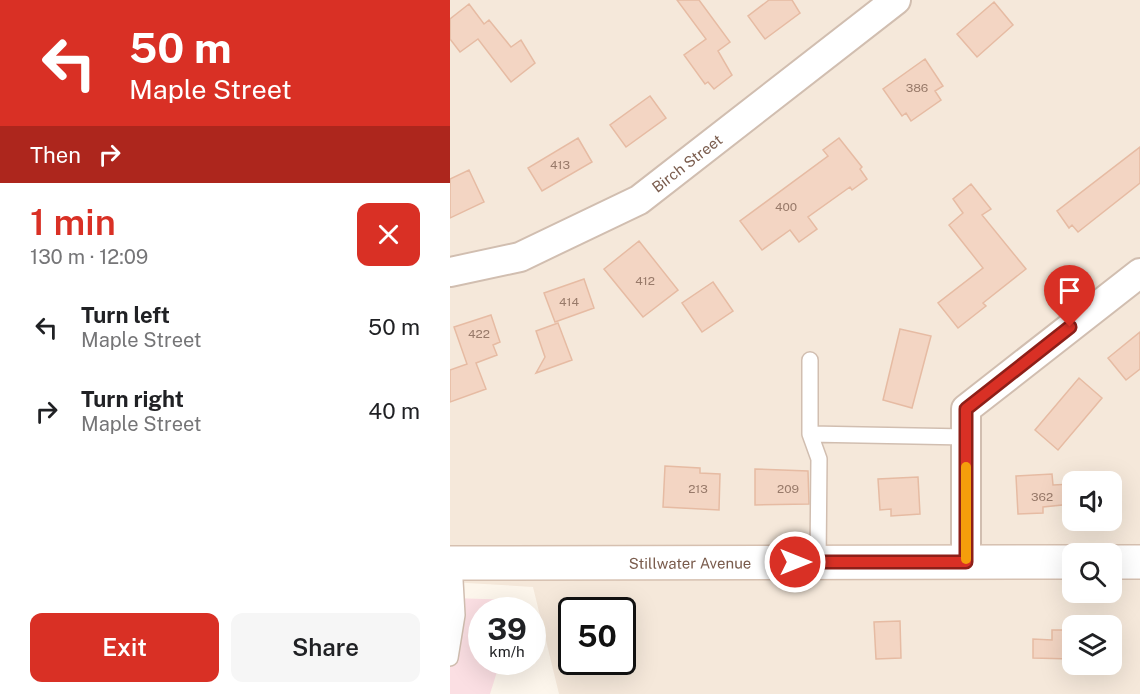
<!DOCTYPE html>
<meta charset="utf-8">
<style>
:root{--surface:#fff;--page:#f6f6f6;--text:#202124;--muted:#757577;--accent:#d93025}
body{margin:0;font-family:"Public Sans",sans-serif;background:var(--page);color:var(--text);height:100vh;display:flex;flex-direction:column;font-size:22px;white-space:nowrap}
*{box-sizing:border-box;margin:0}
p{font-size:20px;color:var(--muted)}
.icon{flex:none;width:33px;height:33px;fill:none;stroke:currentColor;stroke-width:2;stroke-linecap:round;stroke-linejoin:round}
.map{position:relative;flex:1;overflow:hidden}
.panel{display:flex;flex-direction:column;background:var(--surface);width:450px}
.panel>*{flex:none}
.banner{background:#d93025;color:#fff;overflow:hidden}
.buttons{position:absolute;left:612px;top:471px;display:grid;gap:12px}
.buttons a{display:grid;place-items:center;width:60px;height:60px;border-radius:12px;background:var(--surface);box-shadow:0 6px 24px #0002;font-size:30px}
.speed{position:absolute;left:18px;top:597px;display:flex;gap:12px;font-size:30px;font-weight:700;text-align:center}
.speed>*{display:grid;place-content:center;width:78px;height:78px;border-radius:50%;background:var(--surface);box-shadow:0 6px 24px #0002;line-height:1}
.speed small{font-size:15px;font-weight:400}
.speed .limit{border:3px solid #111;border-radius:9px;background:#fff;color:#111}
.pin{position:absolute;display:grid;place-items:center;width:51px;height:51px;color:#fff;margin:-62px -26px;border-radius:50% 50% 50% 0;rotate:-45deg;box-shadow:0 0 6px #0007}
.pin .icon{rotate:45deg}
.me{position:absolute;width:66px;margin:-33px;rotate:90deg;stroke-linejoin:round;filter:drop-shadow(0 0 4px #0008)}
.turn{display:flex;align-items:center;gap:21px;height:126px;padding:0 30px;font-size:27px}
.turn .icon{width:78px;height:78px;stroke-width:2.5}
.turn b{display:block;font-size:42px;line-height:51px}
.then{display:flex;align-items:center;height:57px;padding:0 30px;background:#0003;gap:12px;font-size:22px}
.round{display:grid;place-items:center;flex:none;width:63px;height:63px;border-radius:12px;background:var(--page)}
.summary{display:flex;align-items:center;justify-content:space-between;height:102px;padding:0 30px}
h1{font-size:36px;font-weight:600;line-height:45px;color:var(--accent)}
.cta{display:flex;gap:12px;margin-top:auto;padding:12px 30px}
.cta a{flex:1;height:69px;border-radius:12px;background:var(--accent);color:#fff;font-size:24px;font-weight:600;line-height:69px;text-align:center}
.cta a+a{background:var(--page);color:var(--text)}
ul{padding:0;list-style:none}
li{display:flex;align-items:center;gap:18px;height:84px;padding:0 30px}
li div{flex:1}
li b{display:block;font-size:22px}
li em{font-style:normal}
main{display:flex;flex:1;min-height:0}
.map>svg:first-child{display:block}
</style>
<main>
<section class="panel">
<div class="banner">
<div class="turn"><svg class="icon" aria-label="left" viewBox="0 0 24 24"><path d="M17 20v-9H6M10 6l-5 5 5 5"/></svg><div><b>50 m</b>Maple Street</div></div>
<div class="then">Then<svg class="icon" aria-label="right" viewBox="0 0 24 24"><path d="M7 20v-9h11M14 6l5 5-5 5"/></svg></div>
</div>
<div class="summary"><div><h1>1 min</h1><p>130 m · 12:09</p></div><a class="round" style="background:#d93025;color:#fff"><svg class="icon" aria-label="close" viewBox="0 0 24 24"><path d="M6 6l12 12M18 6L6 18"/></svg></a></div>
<ul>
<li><svg class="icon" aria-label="left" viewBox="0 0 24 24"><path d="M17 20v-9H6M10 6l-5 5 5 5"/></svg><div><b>Turn left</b><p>Maple Street</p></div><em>50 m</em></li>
<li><svg class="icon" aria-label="right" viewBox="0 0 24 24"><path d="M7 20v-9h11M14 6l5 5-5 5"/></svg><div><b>Turn right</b><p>Maple Street</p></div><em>40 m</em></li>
</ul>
<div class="cta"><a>Exit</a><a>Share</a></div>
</section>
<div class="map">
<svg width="690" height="694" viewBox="0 0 690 694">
<rect width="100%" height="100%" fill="#fdf6ec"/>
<!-- residential -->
<path fill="#f5e8da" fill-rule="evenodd" d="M0,0H690V694H109L83,587L0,582ZM622,482H662V520H622ZM622,554H662V592H622ZM122,610H172V662H122ZM622,626H662V664H622Z"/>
<!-- medical -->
<path fill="#fbdfe3" d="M0,598L69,600L65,610H32V662H50L40,694H0Z"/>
<!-- building -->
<path fill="#f3d5c3" stroke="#e6bba3" stroke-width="1.5" d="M227,0H249L280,42L268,51L282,75L264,89L258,82L255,84L234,55L256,39Z
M319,0H342L350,13L315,39L298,16Z
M544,2L563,25L527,57L507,34Z
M19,4L34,24L39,20L61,47L71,40L85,63L61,82L28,39L10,52L0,39V19Z
M475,59L493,86L485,91L491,100L461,121L456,113L452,116L433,89Z
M200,96L216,118L176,147L160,125Z
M128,138L142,162L92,191L78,168Z
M389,138L412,167L410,169L417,179L402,190L400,187L358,217L367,229L349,242L340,230L312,250L290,221L378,156L373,150Z
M690,147V183L628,232L622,225L619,228L607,211Z
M19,170L34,202L0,218V179Z
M521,184L541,209L532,215L576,269L533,303L536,306L508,328L488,303L533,268L499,225L513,213L503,199Z
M189,241L228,290L193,317L154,269Z
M134,279L144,308L105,322L94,293Z
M263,282L283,311L252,332L232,303Z
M41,315L50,342L43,345L47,355L26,363L36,389L0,402V370L17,364L4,327Z
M108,323L122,360L86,373L95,357L86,331Z
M450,329L481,336L462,408L433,400Z
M690,332V369L676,380L658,358Z
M629,378L652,398L608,450L585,430Z
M215,466L250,468V473L270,474L269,510L213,507Z
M305,469L358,471L359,504L305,505Z
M602,474L603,485L622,484V504L593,507V513L568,514L566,476Z
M468,477L470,514L441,516V509L430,510L428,479Z
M450,621L451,658L426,659L424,622Z
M602,630H622V659L583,658V639L602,640Z"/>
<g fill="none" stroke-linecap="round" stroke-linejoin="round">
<defs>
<path id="lane" d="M360,360V434L369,459L368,562
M360,434L516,437
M0,658L7,615L4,563"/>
<g id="street">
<path id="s1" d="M0,272L70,257L189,200L446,0"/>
<path d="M516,562V409L690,273"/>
</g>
<g id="secondary">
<path d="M662,562H690"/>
<path id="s2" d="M0,563L622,562"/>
</g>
</defs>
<!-- lane casing -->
<use href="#lane" stroke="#d1beb0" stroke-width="18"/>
<!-- street casing -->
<use href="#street" stroke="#d1beb0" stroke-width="32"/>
<!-- secondary casing -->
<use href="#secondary" stroke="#d6c0b0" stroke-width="36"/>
<!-- lane -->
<use href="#lane" stroke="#fff" stroke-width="15"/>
<!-- street -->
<use href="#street" stroke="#fff" stroke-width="28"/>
<!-- secondary -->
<use href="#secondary" stroke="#fff" stroke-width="33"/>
</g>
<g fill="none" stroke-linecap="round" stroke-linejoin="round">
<defs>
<path id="route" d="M345,562H516V409L620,327"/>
</defs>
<!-- route casing -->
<use href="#route" stroke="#8d1f18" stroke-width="15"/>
<!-- route -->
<use href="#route" stroke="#d93025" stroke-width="10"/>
<!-- slow -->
<path stroke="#f59e0b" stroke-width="10" d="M516,467V559"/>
</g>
<g text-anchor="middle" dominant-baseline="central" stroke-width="6" stroke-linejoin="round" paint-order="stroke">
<!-- number labels -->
<g font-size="12" fill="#987a6a">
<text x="467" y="88">386</text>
<text x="110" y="165">413</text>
<text x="336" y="207">400</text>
<text x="195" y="281">412</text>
<text x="119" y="302">414</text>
<text x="29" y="334">422</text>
<text x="248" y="489">213</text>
<text x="338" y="489">209</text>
<text x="592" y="497">362</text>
</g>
<!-- street labels -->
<g font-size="15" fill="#7a5c4d" stroke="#fffaf3">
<text stroke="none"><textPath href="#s1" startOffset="264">Birch Street</textPath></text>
<text stroke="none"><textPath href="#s2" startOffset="240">Stillwater Avenue</textPath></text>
</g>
</g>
</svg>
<div class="buttons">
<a><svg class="icon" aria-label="sound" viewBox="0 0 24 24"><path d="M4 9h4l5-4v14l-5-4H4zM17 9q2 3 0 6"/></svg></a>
<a><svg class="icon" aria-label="search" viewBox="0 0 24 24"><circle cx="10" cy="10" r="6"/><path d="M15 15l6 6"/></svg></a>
<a><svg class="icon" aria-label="layers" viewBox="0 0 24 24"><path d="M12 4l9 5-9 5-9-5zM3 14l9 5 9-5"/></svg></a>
</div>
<div class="speed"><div>39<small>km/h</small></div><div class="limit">50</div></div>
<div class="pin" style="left:620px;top:327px;background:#d93025"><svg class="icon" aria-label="arrive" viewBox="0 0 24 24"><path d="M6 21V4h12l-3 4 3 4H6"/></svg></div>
<svg class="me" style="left:345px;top:562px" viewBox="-20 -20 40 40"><circle r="17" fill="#d93025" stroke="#fff" stroke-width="3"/><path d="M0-11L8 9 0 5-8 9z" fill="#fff"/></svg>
</div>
</main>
